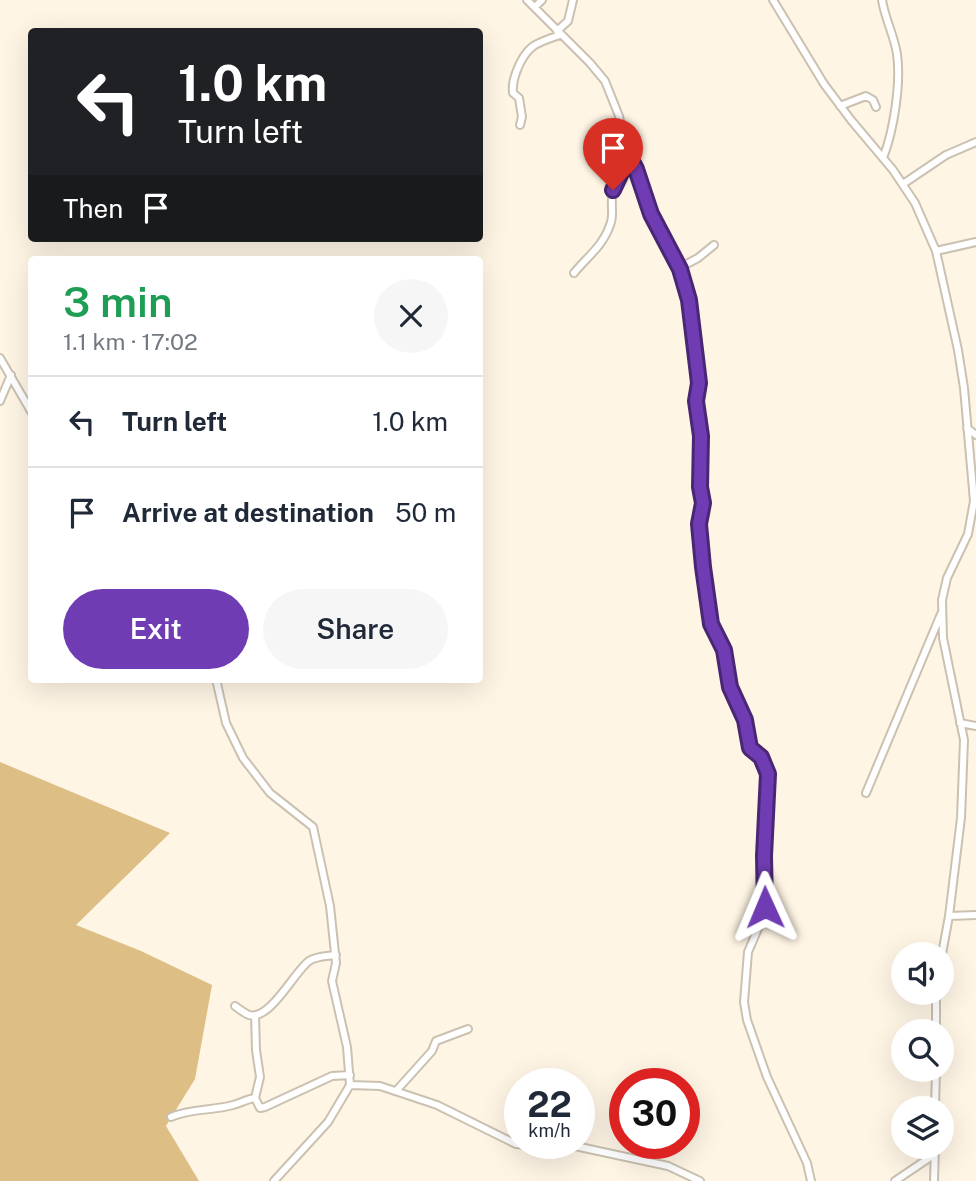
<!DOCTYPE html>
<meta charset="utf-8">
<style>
:root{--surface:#fff;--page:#f6f6f7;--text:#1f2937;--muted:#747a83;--line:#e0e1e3;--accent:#703cb3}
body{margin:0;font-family:"Public Sans",sans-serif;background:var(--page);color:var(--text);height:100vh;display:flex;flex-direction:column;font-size:26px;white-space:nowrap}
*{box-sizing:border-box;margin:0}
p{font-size:23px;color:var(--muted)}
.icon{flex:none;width:38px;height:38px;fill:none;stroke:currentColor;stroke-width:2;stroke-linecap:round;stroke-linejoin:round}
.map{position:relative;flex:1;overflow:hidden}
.drawer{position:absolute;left:28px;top:256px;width:455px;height:427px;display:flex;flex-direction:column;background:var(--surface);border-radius:7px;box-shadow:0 7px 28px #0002}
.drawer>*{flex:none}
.hud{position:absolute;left:28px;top:28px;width:455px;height:214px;border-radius:7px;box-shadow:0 7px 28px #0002;background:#202124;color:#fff;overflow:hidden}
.fabs{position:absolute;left:891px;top:942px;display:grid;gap:14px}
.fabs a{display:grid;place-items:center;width:63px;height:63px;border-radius:50%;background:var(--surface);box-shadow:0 7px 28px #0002;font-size:35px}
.speed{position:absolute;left:504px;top:1068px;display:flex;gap:14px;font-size:35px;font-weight:700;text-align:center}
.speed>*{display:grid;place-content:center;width:91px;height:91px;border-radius:50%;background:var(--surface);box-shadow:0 7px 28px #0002;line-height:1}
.speed small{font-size:18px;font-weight:400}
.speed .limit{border:10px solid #d22;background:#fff;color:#111}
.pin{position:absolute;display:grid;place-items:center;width:60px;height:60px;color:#fff;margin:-72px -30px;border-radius:50% 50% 50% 0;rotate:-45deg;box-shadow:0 0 7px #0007}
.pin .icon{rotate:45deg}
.me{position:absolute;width:77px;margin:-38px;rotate:359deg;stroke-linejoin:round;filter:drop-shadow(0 0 5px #0008)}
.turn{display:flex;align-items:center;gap:24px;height:147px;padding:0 35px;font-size:32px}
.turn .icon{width:91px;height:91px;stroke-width:2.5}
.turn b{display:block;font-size:49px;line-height:60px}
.then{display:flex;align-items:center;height:66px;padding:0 35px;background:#0003;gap:14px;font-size:26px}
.round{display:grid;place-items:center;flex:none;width:74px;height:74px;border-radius:37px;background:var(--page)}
.overview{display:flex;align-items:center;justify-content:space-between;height:119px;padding:0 35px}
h1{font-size:42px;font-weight:600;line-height:52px;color:#1e9e55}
.primary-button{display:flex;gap:14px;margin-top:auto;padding:14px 35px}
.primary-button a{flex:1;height:80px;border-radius:42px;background:var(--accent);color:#fff;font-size:28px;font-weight:600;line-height:80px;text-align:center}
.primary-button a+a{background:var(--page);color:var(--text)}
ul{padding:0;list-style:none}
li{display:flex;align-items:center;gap:21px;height:91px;padding:0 35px;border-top:2px solid var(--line)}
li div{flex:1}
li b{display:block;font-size:26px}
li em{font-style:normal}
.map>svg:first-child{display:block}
</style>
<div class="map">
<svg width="976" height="1181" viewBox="0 0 976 1181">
<rect width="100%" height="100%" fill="#fff5e5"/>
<!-- green -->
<path fill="#ddbe85" d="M0,762L170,833L76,925L141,951L212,985L195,1079L166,1126L199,1181H0Z"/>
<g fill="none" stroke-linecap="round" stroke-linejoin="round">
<defs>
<path id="street" d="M527,0L590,63L605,81L619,116L625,148L636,168L651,214L680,269L689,300L695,344L699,383L697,401L701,436L700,487L703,503L700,524L711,624L724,650L730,687L745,721L750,748L761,757L768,774L764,856L765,907L760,924L748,952L744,1002L747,1020L767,1077L807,1163L811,1181
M773,0L824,84L851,120L893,170L915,203L936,251L958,350L964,388L974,501L968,534L947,578L942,600L943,638L964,740L961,818L949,916L942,954
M882,0C885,19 894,35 897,54C901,83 894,130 883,158
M535,7L542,0
M557,31L568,21L573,0
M840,106L866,96L873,100L876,107
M520,125L522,117L519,98L513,93C512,84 514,78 517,70C527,45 536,43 560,35
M903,184L946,155L976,142
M936,251L976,242
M679,268L698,258L714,245
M574,273C587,257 603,246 610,225C614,216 611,207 612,197C613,182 622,169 629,156
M0,358L32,413
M0,401L11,375
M967,428L976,435
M216,679L226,723L243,758L270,793L313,827L330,906L336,963L332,981L347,1047L350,1085L380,1086L437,1105L516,1144L526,1145L530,1143
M960,723L976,726
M866,793L941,614
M949,916L976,915
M235,1006C239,1009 244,1013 249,1015C270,1021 294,972 309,961C316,956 328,956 336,955
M255,1015L256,1050L260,1077L255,1098
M936,1031V992
M396,1091L432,1051L436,1041L468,1029
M935,1108L936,1069
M171,1117C191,1108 212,1111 233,1105C241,1103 247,1099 255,1098L260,1108L265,1107L332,1076L350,1075
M561,1143L668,1166L700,1181
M274,1181L328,1122L350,1085
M895,1181L935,1154
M934,1181L935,1146"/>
</defs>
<!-- street casing -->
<use href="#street" stroke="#cac1b1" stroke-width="10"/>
<!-- street -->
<use href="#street" stroke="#fff" stroke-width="6"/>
</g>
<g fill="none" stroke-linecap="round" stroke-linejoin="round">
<defs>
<path id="route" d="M613,190L629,156L636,169L651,214L680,269L689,300L699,383L696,401L701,436L700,487L703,503L699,524L703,567L711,624L724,650L730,687L745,720L750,748L761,757L768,774L764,856L765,907"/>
</defs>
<!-- route casing -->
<use href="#route" stroke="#492774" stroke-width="18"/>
<!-- route -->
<use href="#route" stroke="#703cb3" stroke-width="12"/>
</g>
</svg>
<div class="fabs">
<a><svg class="icon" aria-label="sound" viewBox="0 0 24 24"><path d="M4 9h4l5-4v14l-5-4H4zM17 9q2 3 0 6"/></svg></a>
<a><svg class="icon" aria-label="search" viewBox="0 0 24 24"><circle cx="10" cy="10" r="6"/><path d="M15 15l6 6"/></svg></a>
<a><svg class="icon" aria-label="layers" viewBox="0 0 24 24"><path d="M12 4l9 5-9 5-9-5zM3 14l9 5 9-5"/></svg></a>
</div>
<div class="speed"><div>22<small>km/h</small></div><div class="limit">30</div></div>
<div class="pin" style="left:613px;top:190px;background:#d93025"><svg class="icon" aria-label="arrive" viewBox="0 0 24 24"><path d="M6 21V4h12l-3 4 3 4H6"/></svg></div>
<svg class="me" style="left:765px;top:907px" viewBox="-20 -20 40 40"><path d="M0-17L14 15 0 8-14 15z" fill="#703cb3" stroke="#fff" stroke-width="4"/></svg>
<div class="hud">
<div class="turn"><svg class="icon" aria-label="left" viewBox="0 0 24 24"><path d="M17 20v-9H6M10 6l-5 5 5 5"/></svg><div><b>1.0 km</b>Turn left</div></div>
<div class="then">Then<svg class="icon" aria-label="arrive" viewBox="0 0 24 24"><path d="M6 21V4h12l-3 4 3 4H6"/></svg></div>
</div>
<section class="drawer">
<div class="overview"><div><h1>3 min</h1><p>1.1 km · 17:02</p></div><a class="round"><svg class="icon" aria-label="close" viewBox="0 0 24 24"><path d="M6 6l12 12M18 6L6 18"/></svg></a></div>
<ul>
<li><svg class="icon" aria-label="left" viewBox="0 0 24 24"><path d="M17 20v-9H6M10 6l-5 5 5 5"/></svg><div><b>Turn left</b></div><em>1.0 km</em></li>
<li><svg class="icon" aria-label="arrive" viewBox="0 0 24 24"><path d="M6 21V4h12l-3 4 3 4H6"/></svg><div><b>Arrive at destination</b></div><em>50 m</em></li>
</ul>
<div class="primary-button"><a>Exit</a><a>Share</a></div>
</section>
</div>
